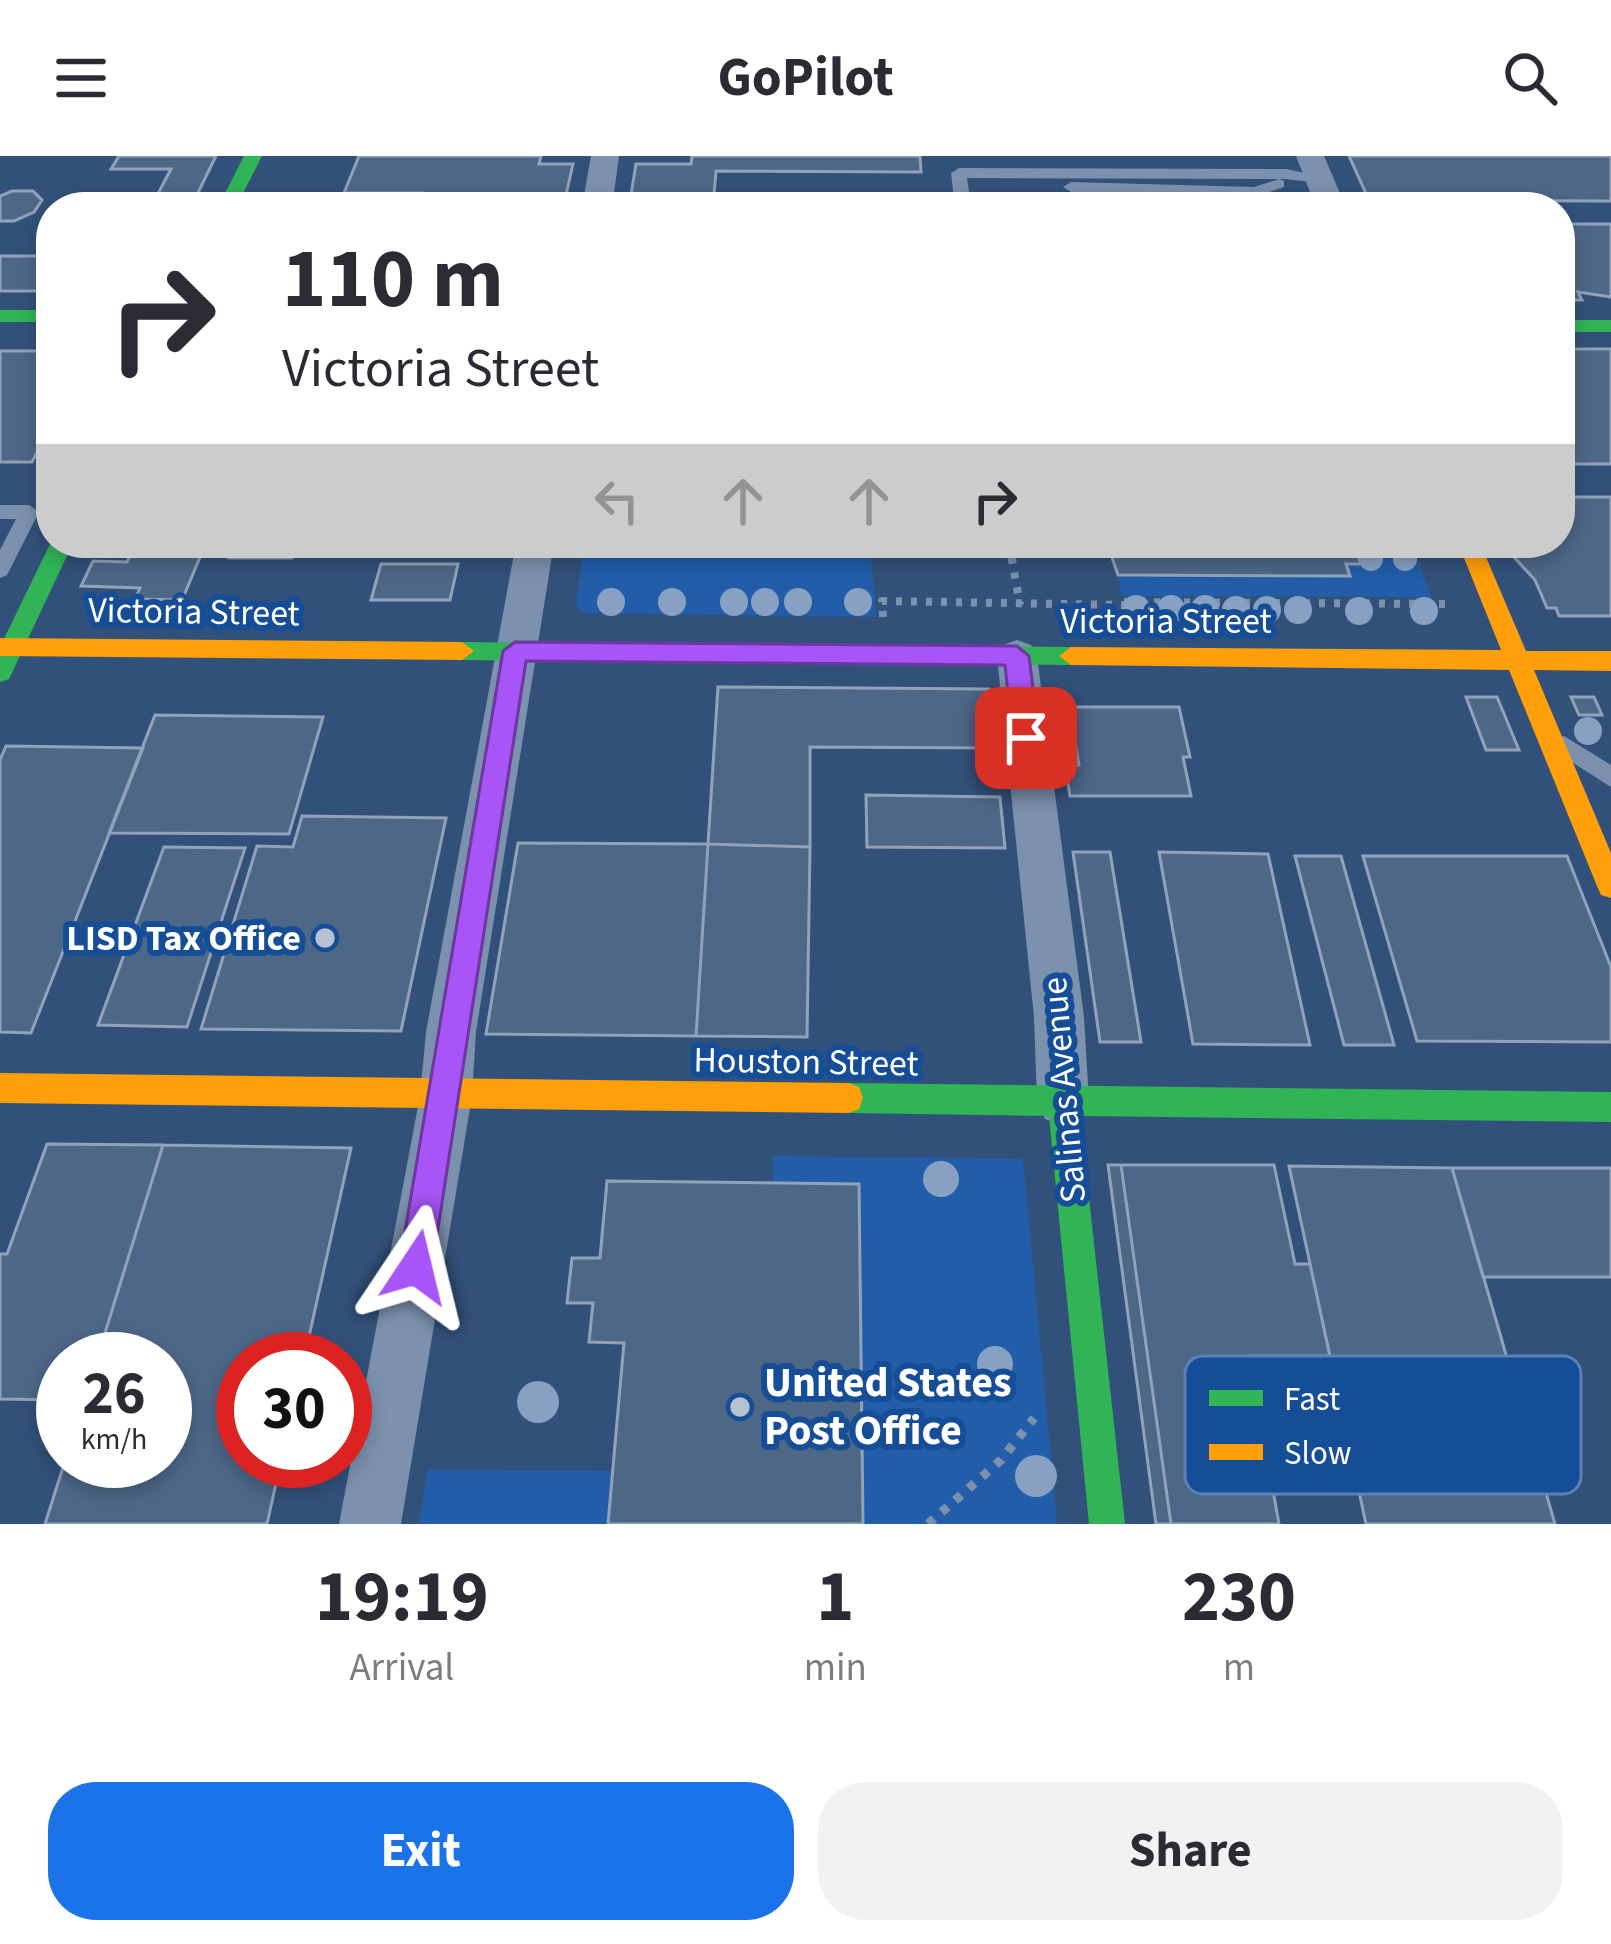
<!DOCTYPE html>
<style>
:root{--surface:#fff;--page:#f2f2f3;--text:#2b2b33;--muted:#7c7c81;--accent:#1a73e8}
body{margin:0;font-family:"Source Sans 3",sans-serif;background:var(--page);color:var(--text);height:100vh;display:flex;flex-direction:column;font-size:45px;white-space:nowrap}
*{box-sizing:border-box;margin:0}
p{font-size:39px;color:var(--muted)}
.icon{flex:none;width:66px;height:66px;fill:none;stroke:currentColor;stroke-width:2;stroke-linecap:round;stroke-linejoin:round}
.map{position:relative;height:1368px;overflow:hidden}
.panel{display:flex;flex-direction:column;background:var(--surface);flex:1}
.panel>*{flex:none}
.guide{position:absolute;left:36px;top:36px;width:1539px;height:366px;border-radius:48px;box-shadow:0 6px 18px #0003;background:#fff;color:var(--text);overflow:hidden}
.speed{position:absolute;left:36px;top:1176px;display:flex;gap:24px;font-size:60px;font-weight:700;text-align:center}
.speed>*{display:grid;place-content:center;width:156px;height:156px;border-radius:50%;background:var(--surface);box-shadow:0 6px 18px #0003;line-height:1}
.speed small{font-size:30px;font-weight:400}
.speed .limit{border:18px solid #d22;background:#fff;color:#111}
.pin{position:absolute;display:grid;place-items:center;width:102px;height:102px;color:#fff;margin:-51px;border-radius:24px;box-shadow:0 6px 18px #0006}
.me{position:absolute;width:132px;margin:-66px;rotate:10deg;stroke-linejoin:round;filter:drop-shadow(0 0 9px #0008)}
.turn{display:flex;align-items:center;gap:42px;height:252px;padding:0 48px;font-size:54px}
.turn .icon{width:156px;height:156px;stroke-width:2.5}
.turn b{display:block;font-size:84px;line-height:102px}
.lanes{display:flex;align-items:center;height:114px;padding:0 48px;background:#0003;justify-content:center;gap:60px;direction:ltr}
.lanes .off{opacity:.35}
.eta{display:flex;justify-content:space-evenly;align-items:center;height:204px;text-align:center}
.eta b{font-size:72px;font-weight:700;line-height:84px}
.cta{display:flex;gap:24px;margin-top:auto;padding:24px 48px}
.cta a{flex:1;height:138px;border-radius:48px;background:var(--accent);color:#fff;font-size:48px;font-weight:700;line-height:138px;text-align:center}
.cta a+a{background:var(--page);color:var(--text)}
header{display:flex;justify-content:space-between;align-items:center;height:156px;padding:0 48px;background:var(--surface);font-size:54px;font-weight:700}
.map>svg:first-child{display:block}
</style>
<header><svg class="icon" aria-label="menu" viewBox="0 0 24 24"><path d="M4 6h16M4 12h16M4 18h16"/></svg>GoPilot<svg class="icon" aria-label="search" viewBox="0 0 24 24"><circle cx="10" cy="10" r="6"/><path d="M15 15l6 6"/></svg></header>
<div class="map">
<svg width="1611" height="1368" viewBox="0 0 1611 1368">
<rect width="100%" height="100%" fill="#32517a"/>
<!-- green -->
<path fill="#215da9" d="M584,387H870L876,461L585,457L576,449Z
M874,387H961L963,402H875Z
M1353,387H1411L1431,441L1122,440L1118,419L1349,420L1346,408H1360Z
M773,1000L1023,1003L1057,1368H863L859,1029L773,1027Z
M428,1314L613,1315L608,1368H419Z"/>
<!-- building -->
<path fill="#4d6787" stroke="#91a2b9" stroke-width="3" d="M119,0H216L191,51H151L171,13H111Z
M359,0H541L539,8H573L566,39L455,38L451,51H417L422,37H344Z
M692,0H920L921,16L716,15L713,51H629L636,8H691Z
M1349,0H1611V45L1369,44Z
M12,35H33L42,44L34,56L14,65H0V40Z
M265,38L305,39L300,51H259Z
M1560,68H1611V141L1578,136L1582,144H1560Z
M0,100H51V135H0Z
M1560,193H1611V308H1560Z
M0,195H51V269L32,306H0Z
M1570,341H1611V460H1559L1556,452H1547L1535,424L1513,400L1511,387H1560V346H1573Z
M136,387H206L182,444L135,443L140,432L81,430L93,405L127,406Z
M235,387H297L292,402H229Z
M1107,387H1353L1361,408H1346L1350,420L1118,419Z
M381,408H458L450,444H371Z
M718,531L989,533L995,592L810,591V691L708,688Z
M1466,541H1497L1519,594H1486Z
M1571,541H1594L1602,559H1579Z
M1069,551H1179L1190,601H1183L1191,640H1070L1065,609H1079Z
M155,559L323,561L289,678L109,677Z
M6,590L143,592L31,877L0,876V604Z
M866,639L1000,641L1005,692L867,691Z
M302,660L446,662L401,875L201,873L257,690L293,691Z
M518,687L708,688L696,880L486,878Z
M708,688L810,691L807,881L696,880Z
M164,691L245,692L187,871L98,869Z
M1073,696H1110L1141,886H1100Z
M1159,696L1268,698L1310,889L1193,888Z
M1295,700H1341L1394,889H1344Z
M1363,700H1567L1611,811V886L1417,885Z
M47,988L163,989L97,1203H63V1244L0,1243V1098H7Z
M163,989L351,992L304,1203H243V1305H281L267,1368H45L65,1305H165V1203H97Z
M1108,1009H1121L1171,1368H1156Z
M1121,1009H1274L1295,1108H1310L1330,1200H1249L1279,1368H1171Z
M1289,1010L1452,1012L1555,1368H1366Z
M1452,1012H1611V1121H1483Z
M607,1025L859,1028L863,1368H608L624,1187L589,1186L593,1147H567L572,1102H600Z"/>
<g fill="none" stroke-linecap="round" stroke-linejoin="round">
<!-- path-far1 -->
<path stroke="#7c91ad" stroke-width="8" stroke-dasharray="6 9" stroke-linecap="butt" d="M1009,387L1020,449
M1124,446L1446,448
M883,461L882,445L1124,449"/>
<!-- path -->
<path stroke="#7c91ad" stroke-width="9" stroke-dasharray="8 10" stroke-linecap="butt" d="M928,1368L1001,1304L1034,1262"/>
<!-- lane -->
<path fill="#7c91ad" fill-rule="evenodd" d="M959,12L1286,13L1328,22L1320,27L1286,23L967,22L971,51H955L951,17Z
M1279,23L1284,25V31L1255,41L1071,36L1063,31L1071,26L1254,31Z
M0,349H29L39,356L7,419L0,422V394L16,363H0Z
M1564,580L1611,609V631L1556,596L1553,589L1556,582Z"/>
<!-- street -->
<path fill="#7c91ad" fill-rule="evenodd" d="M591,0H619L612,51H582Z
M1296,0H1324L1346,51H1316Z
M516,387H554L476,876L472,940L401,1368H339L420,940L426,876Z
M1017,484L1031,489L1037,500L1084,861L1089,945L1081,963L1063,970L1045,963L1037,945L1034,861L997,500L1003,489Z"/>
<!-- fast -->
<path fill="#30b455" fill-rule="evenodd" d="M244,0H262L236,51H218Z
M0,154H51V166H0Z
M1560,164H1611V176H1560Z
M51,386L73,387L9,523L0,526V491Z
M462,486L1071,491L1083,500L1071,509L462,504L450,495Z
M848,927L1611,936V966L1080,960L1125,1368H1089L1049,960L848,957L837,953L833,942L837,931Z"/>
<!-- slow -->
<path fill="#ff9f0a" fill-rule="evenodd" d="M1458,387H1480L1526,495H1611V515L1534,514L1611,697V742L1601,739L1597,730L1509,514L1071,509L1059,500L1071,491L1501,494Z
M0,482L462,486L474,495L462,504L0,500Z
M0,917L848,927L859,931L863,942L859,953L848,957L0,947Z"/>
</g>
<!-- trees -->
<g fill="#88a1c2">
<circle cx="1371" cy="403" r="12"/>
<circle cx="1405" cy="403" r="12"/>
<circle cx="611" cy="446" r="14"/>
<circle cx="672" cy="446" r="14"/>
<circle cx="734" cy="446" r="14"/>
<circle cx="765" cy="446" r="14"/>
<circle cx="798" cy="446" r="14"/>
<circle cx="858" cy="446" r="14"/>
<circle cx="1136" cy="453" r="14"/>
<circle cx="1171" cy="453" r="14"/>
<circle cx="1205" cy="453" r="14"/>
<circle cx="1236" cy="454" r="14"/>
<circle cx="1267" cy="454" r="14"/>
<circle cx="1298" cy="454" r="14"/>
<circle cx="1359" cy="455" r="14"/>
<circle cx="1424" cy="455" r="14"/>
<circle cx="1588" cy="575" r="14"/>
<circle cx="941" cy="1023" r="18"/>
<circle cx="995" cy="1208" r="18"/>
<circle cx="538" cy="1246" r="21"/>
<circle cx="1036" cy="1320" r="21"/>
</g>
<!-- route -->
<path fill="#a855f7" stroke="#6d37a1" stroke-width="3" d="M515,486L1017,490L1029,500L1039,582L1026,593L1013,582L1005,509L526,505L432,1111L427,1123L416,1128L404,1123L399,1111L503,495Z"/>
<!-- markers -->
<g fill="#b7c2d0" stroke="#154d97" stroke-width="4.5">
<circle cx="325" cy="782" r="12"/>
<circle cx="740" cy="1251" r="12"/>
</g>
<g text-anchor="middle" dominant-baseline="central" stroke-width="12" stroke-linejoin="round" paint-order="stroke">
<!-- street labels -->
<g font-size="36" fill="#fff" stroke="#154d97">
<text transform="translate(194 456) rotate(1)">Victoria Street</text>
<text x="1166" y="465">Victoria Street</text>
<text transform="translate(806 906) rotate(1)">Houston Street</text>
<text transform="translate(1064 934) rotate(-95)">Salinas Avenue</text>
</g>
<!-- poi labels -->
<g font-size="36" font-weight="bold" fill="#fff" stroke="#154d97" text-anchor="end">
<text x="301" y="782">LISD Tax Office</text>
</g>
<!-- near-poi labels -->
<g font-size="42" font-weight="bold" fill="#fff" stroke="#154d97" text-anchor="start">
<text x="764" y="1227">United States<tspan x="764" dy="48">Post Office</tspan></text>
</g>
</g>
<!-- legend -->
<rect x="1185" y="1200" width="396" height="138" rx="18" fill="#154d97" stroke="#5b82b6" stroke-width="3"/>
<rect x="1209" y="1234" width="54" height="16" fill="#30b455"/>
<rect x="1209" y="1288" width="54" height="16" fill="#ff9f0a"/>
<g font-size="33" fill="#fff">
<text x="1284" y="1254">Fast</text>
<text x="1284" y="1308">Slow</text>
</g>
</svg>
<div class="speed"><div>26<small>km/h</small></div><div class="limit">30</div></div>
<div class="pin" style="left:1026px;top:582px;background:#d93025"><svg class="icon" aria-label="arrive" viewBox="0 0 24 24"><path d="M6 21V4h12l-3 4 3 4H6"/></svg></div>
<svg class="me" style="left:416px;top:1111px" viewBox="-20 -20 40 40"><path d="M0-17L14 15 0 8-14 15z" fill="#a855f7" stroke="#fff" stroke-width="4"/></svg>
<div class="guide">
<div class="turn"><svg class="icon" aria-label="right" viewBox="0 0 24 24"><path d="M7 20v-9h11M14 6l5 5-5 5"/></svg><div><b>110 m</b>Victoria Street</div></div>
<div class="lanes"><svg class="icon off" aria-label="left" viewBox="0 0 24 24"><path d="M17 20v-9H6M10 6l-5 5 5 5"/></svg><svg class="icon off" aria-label="ahead" viewBox="0 0 24 24"><path d="M12 20V5M6 11l6-6 6 6"/></svg><svg class="icon off" aria-label="ahead" viewBox="0 0 24 24"><path d="M12 20V5M6 11l6-6 6 6"/></svg><svg class="icon" aria-label="right" viewBox="0 0 24 24"><path d="M7 20v-9h11M14 6l5 5-5 5"/></svg></div>
</div>
</div>
<section class="panel">
<div class="eta">
<div><b>19:19</b><p>Arrival</p></div>
<div><b>1</b><p>min</p></div>
<div><b>230</b><p>m</p></div>
</div>
<div class="cta"><a>Exit</a><a>Share</a></div>
</section>
